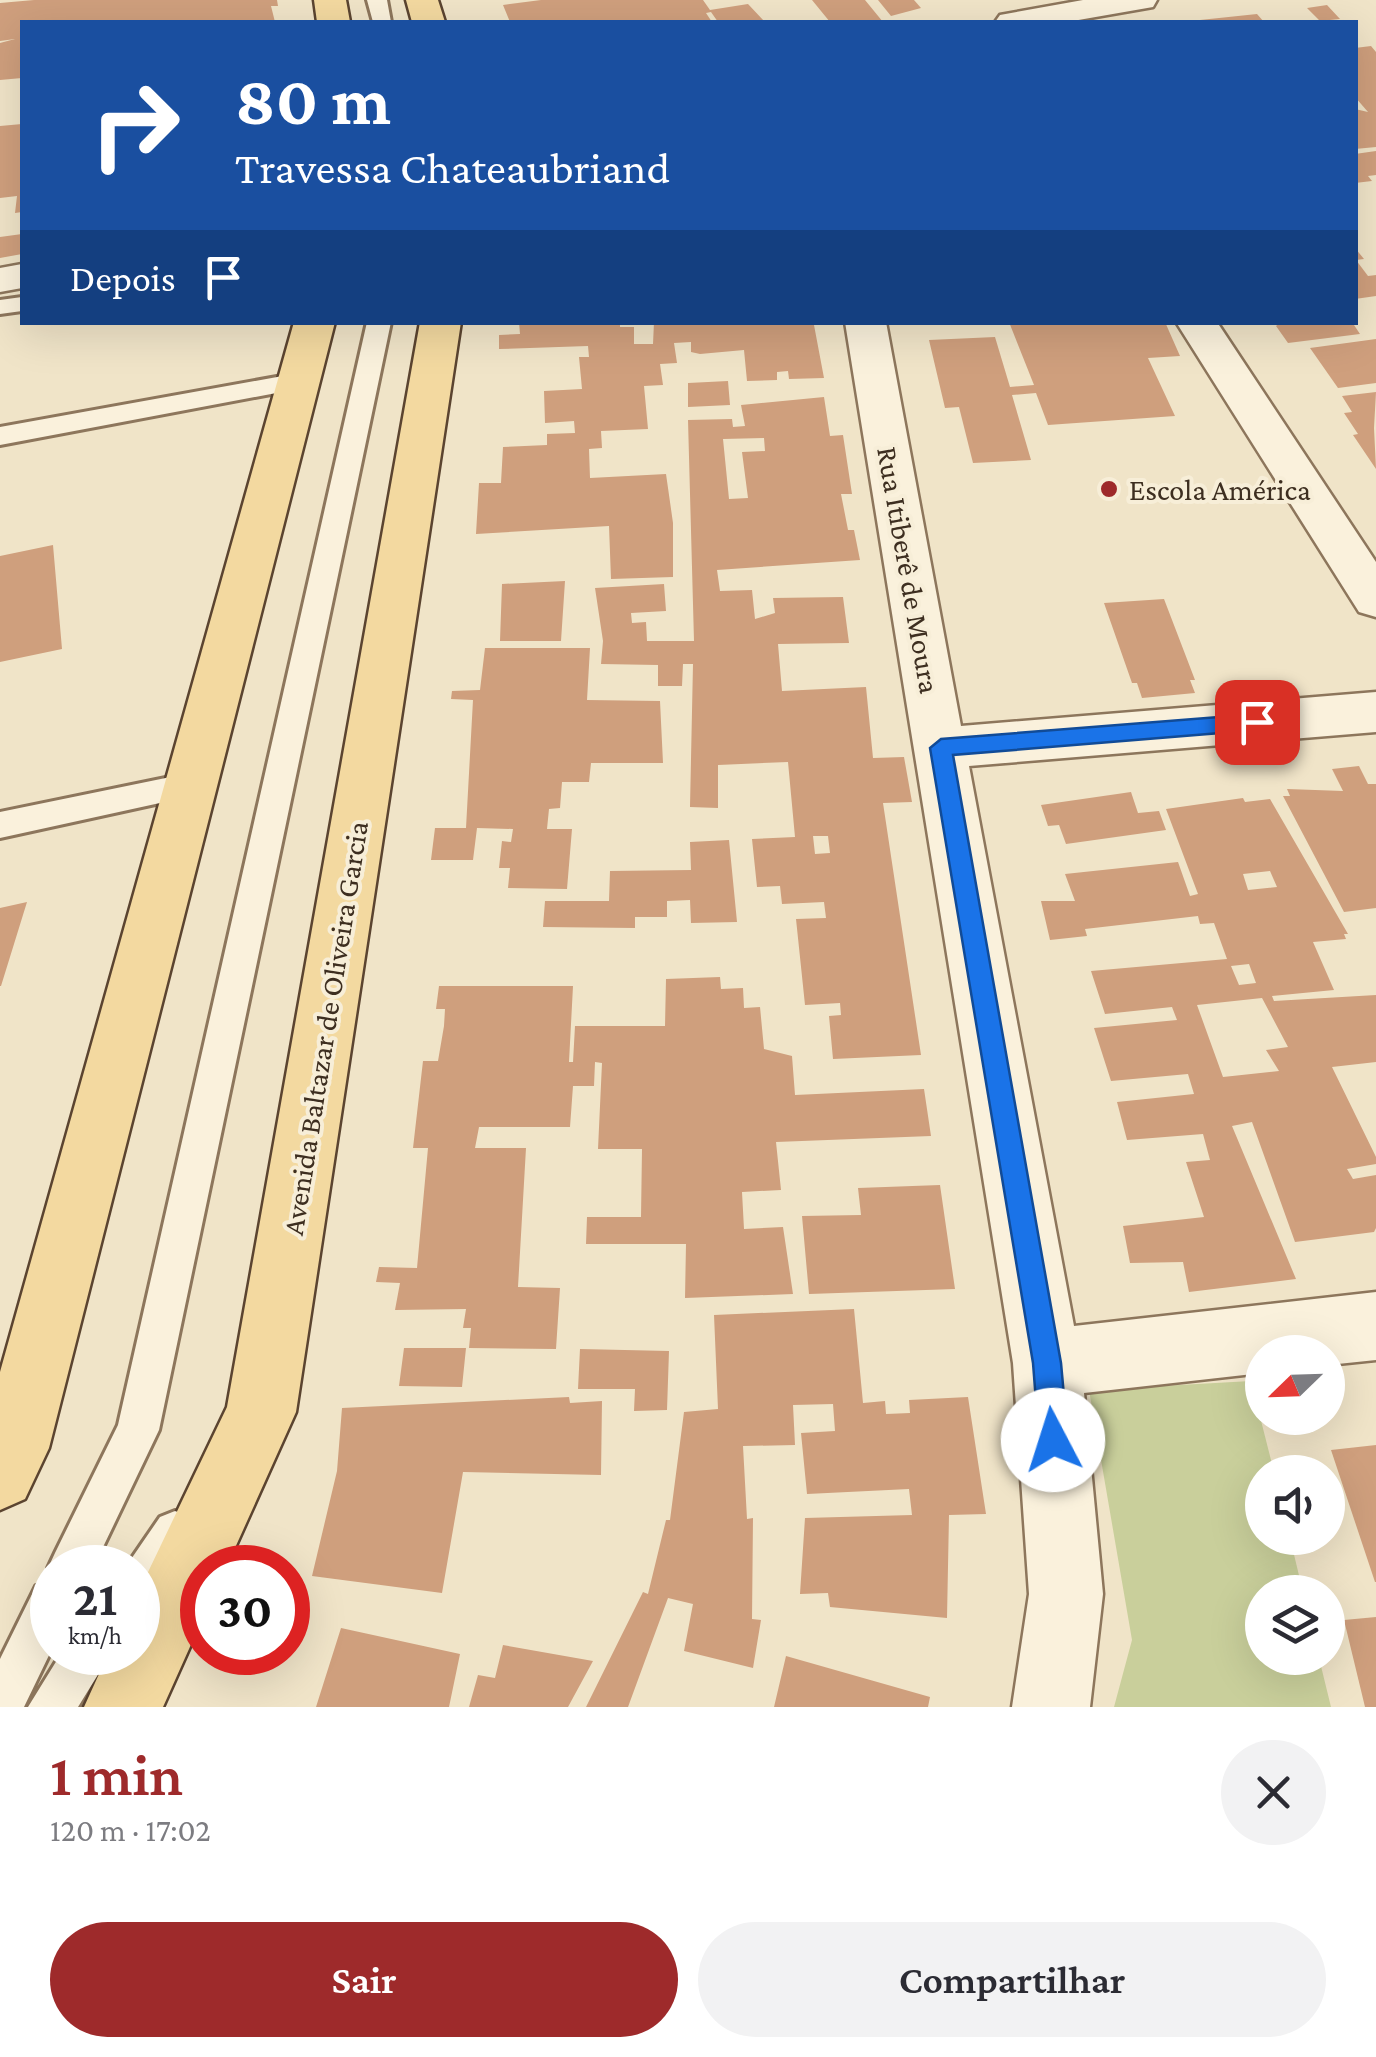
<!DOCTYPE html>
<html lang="pt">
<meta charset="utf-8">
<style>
:root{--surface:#fff;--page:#f2f2f3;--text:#2b2b33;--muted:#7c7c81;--accent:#9e2a2b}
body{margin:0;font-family:"Crimson Pro",serif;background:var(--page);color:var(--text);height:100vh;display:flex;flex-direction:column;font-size:38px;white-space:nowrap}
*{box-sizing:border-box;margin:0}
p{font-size:32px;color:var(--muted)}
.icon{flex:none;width:55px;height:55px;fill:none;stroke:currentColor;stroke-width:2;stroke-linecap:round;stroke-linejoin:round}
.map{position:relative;height:1707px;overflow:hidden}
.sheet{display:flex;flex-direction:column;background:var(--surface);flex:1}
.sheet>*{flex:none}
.guide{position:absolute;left:20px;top:20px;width:1338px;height:305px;border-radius:0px;box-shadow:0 10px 40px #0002;background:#1a4fa0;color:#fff;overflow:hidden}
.needle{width:65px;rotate:247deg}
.fabs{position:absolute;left:1245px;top:1335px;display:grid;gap:20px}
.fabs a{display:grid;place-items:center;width:100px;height:100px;border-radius:50%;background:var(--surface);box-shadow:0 10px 40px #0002;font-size:50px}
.speed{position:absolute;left:30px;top:1545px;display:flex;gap:20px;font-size:50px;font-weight:700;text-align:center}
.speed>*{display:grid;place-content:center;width:130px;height:130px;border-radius:50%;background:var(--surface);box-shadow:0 10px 40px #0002;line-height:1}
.speed small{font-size:25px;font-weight:400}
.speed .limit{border:15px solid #d22;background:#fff;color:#111}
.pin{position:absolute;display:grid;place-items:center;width:85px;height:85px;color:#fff;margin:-42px;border-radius:20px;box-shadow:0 5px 15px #0006}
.me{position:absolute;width:110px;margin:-55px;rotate:355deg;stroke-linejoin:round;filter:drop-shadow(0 0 8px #0008)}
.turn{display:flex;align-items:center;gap:35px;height:210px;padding:0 50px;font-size:45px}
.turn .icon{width:130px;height:130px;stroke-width:2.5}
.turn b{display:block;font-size:70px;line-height:85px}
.then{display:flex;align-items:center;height:95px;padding:0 50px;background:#0003;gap:20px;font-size:38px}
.round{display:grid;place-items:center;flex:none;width:105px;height:105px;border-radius:52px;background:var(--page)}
.overview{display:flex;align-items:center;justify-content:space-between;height:170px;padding:0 50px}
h1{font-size:60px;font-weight:600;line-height:75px;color:var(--accent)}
.action{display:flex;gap:20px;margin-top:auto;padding:20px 50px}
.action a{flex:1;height:115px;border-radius:60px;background:var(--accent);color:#fff;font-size:40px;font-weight:600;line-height:115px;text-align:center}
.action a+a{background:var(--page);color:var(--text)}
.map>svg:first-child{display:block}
</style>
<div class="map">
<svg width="1376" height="1707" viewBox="0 0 1376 1707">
<rect width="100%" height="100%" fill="#f0e4c8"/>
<!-- green -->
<path fill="#c9cf9b" d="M1251,1381L1274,1472H1262V1538H1290L1303,1592H1262V1658H1319L1331,1707H1114L1132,1640L1089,1390Z"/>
<!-- building -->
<path fill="#cf9f7d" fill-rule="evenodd" d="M34,0H277L278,6H271L275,22H22V78L0,80V43L15,39L0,41V3Z
M541,0H703L710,10L748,4L765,22H718L711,12L706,13L712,22H510L503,5Z
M812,0H865L883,22H830Z
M878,0H914L921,8L891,16Z
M1327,5L1340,19L1320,21L1307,8Z
M1257,14L1264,22H1200V20Z
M1371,46L1376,52V147L1355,149V109L1368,112L1355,97V48Z
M22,124V212L15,213L17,196L0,198V126Z
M1376,151V175L1368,176L1372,181L1355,183V154Z
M22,234V254L0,258V237Z
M1355,248L1364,259L1356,260L1368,276L1376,275V296L1355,299Z
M519,322L620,323V327H634V344H653L654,322L814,325L824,378L789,379L788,371L777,372V380L747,381L744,350L700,354L691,352V342L674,343L677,363L660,364L663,385L644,386L648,429L601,431L602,448L589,449L590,478L666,474L673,523V577L611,579L609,526L476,534L479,483H501L503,447L547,445V434L575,433L574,421L545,423L544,391L582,389L579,357H589L588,346L499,349V335L520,334Z
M1009,322H1165L1180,356L1148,358L1175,416L1048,425L1036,393L1012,395L1031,460L973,463L959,407L945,408L929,340L995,337L1010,387L1034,385Z
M1281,322H1352L1360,334L1288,343L1276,326Z
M1376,339V383L1338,388L1310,348Z
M728,381L730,405L688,407V383Z
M1376,392L1374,428L1376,469L1353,435L1358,434L1344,413L1352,412L1342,396Z
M824,397L830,436L843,435L852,494H841L848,530H854L860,560L717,570L720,591L752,590L755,619L775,613L773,598L843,597L849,643L778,644L782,691L866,687L873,758L904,757L912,802L883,803L921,1055L833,1059L829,1016L841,1015L840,1003L805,1005L796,919L826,918L824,902L782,904L780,886L757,887L752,839L795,837L788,762L718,765V808L690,807L693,664H683L682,686H658V665L601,664L603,641L595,588L664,584L666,611L631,613L632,623L646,622L647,641H694L688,420L732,419L733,427L745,426L741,405ZM764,438L765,451L742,452L748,498L729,499L723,439ZM813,836H828L830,853L815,854Z
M53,545L62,649L0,662V556Z
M565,581L561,641H500L502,584Z
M1164,599L1195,680H1190L1195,693L1142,698L1137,683H1132L1104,603Z
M485,648H590L587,700L660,701L663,763H591L589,782H562L560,808L549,809L547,829H572L567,889L508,888L510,868H499L502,841L511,842L513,829L477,828L473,860H431L435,828H466L473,700L451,699L452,691L480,690Z
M1359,766L1368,784H1376V908L1344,912L1283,796H1290L1287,789L1343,791L1332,769Z
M1131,792L1138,813L1159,811L1166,830L1066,844L1059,825L1048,826L1041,805Z
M1243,798L1245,802L1270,799L1348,934H1344L1346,939L1313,942L1334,990L1272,996L1274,1001L1376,995V1062L1332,1067L1376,1157V1164L1347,1169L1353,1179L1376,1175V1228L1374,1232L1295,1242L1252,1122L1232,1126L1296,1279L1189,1292L1183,1262L1130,1263L1123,1226L1204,1217L1186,1162L1210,1160L1203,1134L1127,1140L1117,1102L1194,1094L1188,1074L1111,1081L1094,1028L1177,1020L1172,1007L1105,1014L1091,971L1227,959L1214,923L1200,924L1198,916L1085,929L1087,936L1050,940L1041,901H1075L1065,874L1178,862L1190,896L1198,894L1166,809ZM1270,871L1277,887L1248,890L1243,874ZM1249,964L1256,983L1239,985L1231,966ZM1262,998L1288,1047L1266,1050L1279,1071L1223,1077L1197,1005Z
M729,840L737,922L691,923L690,900L667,901V917H635V928L543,927L545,901H609L610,871L691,870L690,842Z
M27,902L1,986H0V908Z
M720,977L721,989L743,988L744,1008L760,1007L764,1049L792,1056L795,1095L924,1089L931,1136L776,1142L781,1190L742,1192L744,1229L783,1227L793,1294L685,1298L686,1244H586L587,1217H641L642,1149H598L602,1063L595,1062L594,1086H573L570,1127H479L475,1148H526L518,1287L560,1288L556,1349L469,1348L471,1328H463L466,1309L395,1310L400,1283L376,1282L379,1267L417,1268L428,1148H413L423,1061H438L444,1026L445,1009H436L439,986H573L569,1062H573L575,1026H665L666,979Z
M940,1185L955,1289L809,1294L802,1216L861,1215L858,1188Z
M854,1309L863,1403L885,1401L886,1414L910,1413L909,1400L968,1397L986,1514L949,1515L947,1618L830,1607L828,1593L800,1594L805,1518L912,1515L909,1489L807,1494L801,1433L835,1431L833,1404L793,1405L795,1445L743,1446L747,1519L753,1518L752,1619L761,1620L753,1668L684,1651L693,1604L668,1598L628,1707H586L643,1592L648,1594L666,1520H670L684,1412L718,1409L714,1315Z
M404,1348H466L462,1387L399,1386Z
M580,1349L669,1351L667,1410L634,1411L635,1389H578Z
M569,1397L570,1403L602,1401L601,1475L463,1472L442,1593L312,1576L337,1471L342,1408Z
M1376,1445V1582H1375L1331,1450Z
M1376,1617V1707H1365L1344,1620Z
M341,1628L460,1654L449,1707H316Z
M503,1645L593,1661L568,1707H469L478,1675L495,1678Z
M786,1656L930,1697L928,1707H774Z"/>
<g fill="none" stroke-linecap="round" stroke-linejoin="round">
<defs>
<path id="lane" d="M367,0H387L391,22H373Z
M22,297V311L0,314V300Z
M367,322H391L159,1430L93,1568H52V1578L48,1568L55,1553L118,1425Z
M299,373L308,375L312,381L308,387L0,445V427Z
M190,773L201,776L206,785L201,794L0,838V812Z
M175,1511L190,1517L196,1532L153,1601L138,1608V1568H125L160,1517Z
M52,1580V1649L24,1707H0V1659L36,1586Z
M62,1652H112L78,1707H28Z"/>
<path id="street" d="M1083,0H1157L1153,7L1067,22H995L1000,15Z
M22,264V288L0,292V268Z
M845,322H886L961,726L1376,692V732L969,766L1074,1326L1376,1292V1360L1328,1365V1352H1262V1373L1084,1393L1103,1594L1090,1707H1012L1029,1594L1013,1363Z
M1176,322H1217L1376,562V617L1359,612Z"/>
<path id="primary" d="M314,0H346L350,22H317Z
M406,0H438L445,22H412Z
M294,322H335L49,1448L25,1499L0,1510V1372Z
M420,322H461L296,1412L226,1568H202V1620L163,1707H84L109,1652H138V1593L227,1407Z"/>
</defs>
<!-- lane casing -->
<use href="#lane" stroke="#8d765c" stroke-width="6"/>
<!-- street casing -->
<use href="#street" stroke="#8d765c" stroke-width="5"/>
<!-- primary casing -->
<use href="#primary" stroke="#5b4430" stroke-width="5"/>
<!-- lane -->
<use href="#lane" fill="#faf1dc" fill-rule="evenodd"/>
<!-- street -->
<use href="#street" fill="#faf1dc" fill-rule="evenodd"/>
<!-- primary -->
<use href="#primary" fill="#f3d9a0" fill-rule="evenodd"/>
</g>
<!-- route -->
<path fill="#1a73e8" stroke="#114b97" stroke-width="2.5" d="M1257,714L1268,722L1257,730L953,755L1061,1363L1068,1440L1064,1450L1053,1455L1043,1450L1039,1440L1033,1363L930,748L941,739Z"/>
<!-- markers -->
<circle fill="#9e2a2b" stroke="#f7eed8" stroke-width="4" cx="1109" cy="489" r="10"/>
<g text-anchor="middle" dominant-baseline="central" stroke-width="8" stroke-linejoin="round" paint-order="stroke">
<!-- poi labels -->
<g font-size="30" fill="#3d2e20" stroke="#f7eed8" text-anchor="start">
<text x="1129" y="489">Escola América</text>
</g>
<!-- street labels -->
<g font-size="30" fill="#3d2e20" stroke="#f7eed8">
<text transform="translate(909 570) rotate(80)">Rua Itiberê de Moura</text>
<text transform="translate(325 1028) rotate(-81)">Avenida Baltazar de Oliveira Garcia</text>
</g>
</g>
</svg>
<div class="fabs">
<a><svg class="needle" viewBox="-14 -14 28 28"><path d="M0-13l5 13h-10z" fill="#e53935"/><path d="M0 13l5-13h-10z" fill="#7c7c81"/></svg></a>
<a><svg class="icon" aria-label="sound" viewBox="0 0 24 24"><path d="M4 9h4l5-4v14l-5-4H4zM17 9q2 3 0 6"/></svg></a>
<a><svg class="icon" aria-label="layers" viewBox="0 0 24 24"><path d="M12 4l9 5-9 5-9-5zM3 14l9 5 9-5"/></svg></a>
</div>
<div class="speed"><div>21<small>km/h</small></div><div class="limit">30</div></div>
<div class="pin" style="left:1257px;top:722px;background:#d93025"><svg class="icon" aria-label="arrive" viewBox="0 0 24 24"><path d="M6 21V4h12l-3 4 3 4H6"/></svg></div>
<svg class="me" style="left:1053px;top:1440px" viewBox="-20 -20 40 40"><circle r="19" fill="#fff"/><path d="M0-13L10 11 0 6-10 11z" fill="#1a73e8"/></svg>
<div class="guide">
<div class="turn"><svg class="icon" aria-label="right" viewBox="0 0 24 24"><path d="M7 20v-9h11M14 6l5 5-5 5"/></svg><div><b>80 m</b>Travessa Chateaubriand</div></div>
<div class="then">Depois<svg class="icon" aria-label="arrive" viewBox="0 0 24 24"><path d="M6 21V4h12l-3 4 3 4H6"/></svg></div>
</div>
</div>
<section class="sheet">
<div class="overview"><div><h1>1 min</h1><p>120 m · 17:02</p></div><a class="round"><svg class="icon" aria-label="close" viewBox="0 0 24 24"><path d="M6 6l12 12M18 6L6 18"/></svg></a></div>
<div class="action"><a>Sair</a><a>Compartilhar</a></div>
</section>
